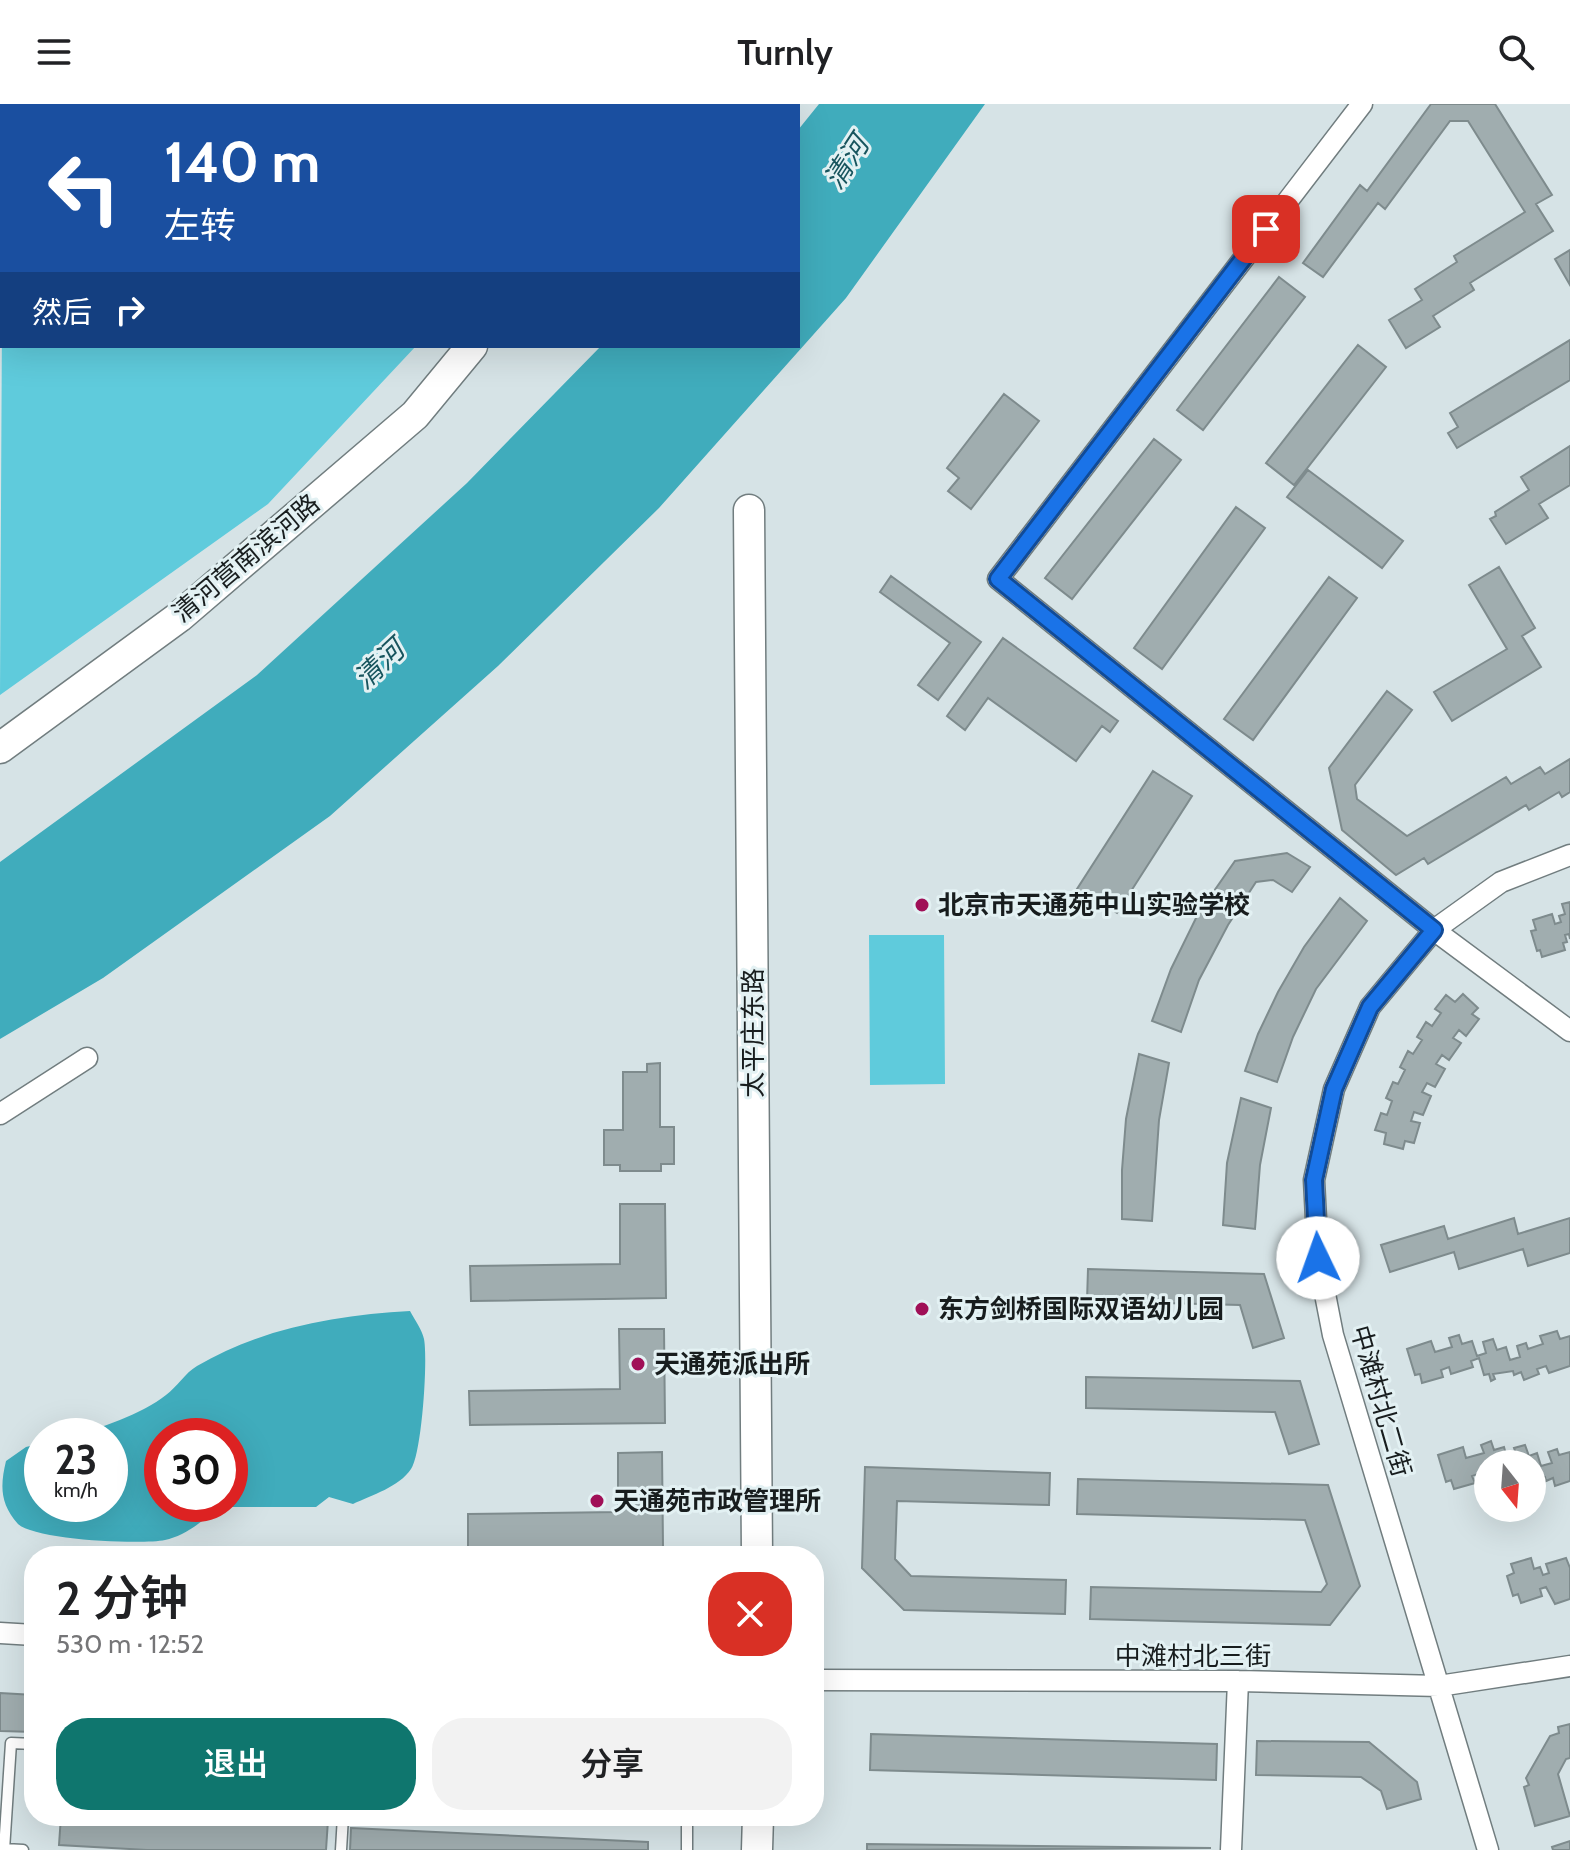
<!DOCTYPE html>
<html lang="zh">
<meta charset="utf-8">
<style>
:root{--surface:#fff;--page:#f2f2f2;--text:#202124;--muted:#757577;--accent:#0f766e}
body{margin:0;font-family:Cabin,"Noto Sans SC",sans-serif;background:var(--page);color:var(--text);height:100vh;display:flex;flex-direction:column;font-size:30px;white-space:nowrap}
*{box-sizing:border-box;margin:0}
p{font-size:26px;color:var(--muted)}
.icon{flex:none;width:44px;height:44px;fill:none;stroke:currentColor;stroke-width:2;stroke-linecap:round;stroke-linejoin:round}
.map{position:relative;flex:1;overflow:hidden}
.sheet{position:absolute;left:24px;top:1442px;width:800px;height:280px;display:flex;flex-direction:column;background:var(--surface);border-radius:32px;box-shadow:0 8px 32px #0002}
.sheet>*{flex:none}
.top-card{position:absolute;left:0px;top:0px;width:800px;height:244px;box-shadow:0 8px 32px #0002;background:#1a4fa0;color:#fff;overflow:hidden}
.needle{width:52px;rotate:163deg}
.buttons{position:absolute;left:1474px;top:1346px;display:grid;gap:16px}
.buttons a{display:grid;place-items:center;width:72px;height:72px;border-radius:50%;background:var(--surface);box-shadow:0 8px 32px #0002;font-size:40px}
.speed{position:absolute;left:24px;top:1314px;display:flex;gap:16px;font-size:40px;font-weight:700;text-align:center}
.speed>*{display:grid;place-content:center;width:104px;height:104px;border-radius:50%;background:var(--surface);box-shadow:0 8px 32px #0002;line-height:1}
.speed small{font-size:20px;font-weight:400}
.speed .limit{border:12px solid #d22;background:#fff;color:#111}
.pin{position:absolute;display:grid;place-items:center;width:68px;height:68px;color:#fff;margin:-34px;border-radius:16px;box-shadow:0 4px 12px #0006}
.me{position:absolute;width:88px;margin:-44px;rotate:357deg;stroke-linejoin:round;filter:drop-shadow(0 0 6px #0008)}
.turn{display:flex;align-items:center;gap:28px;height:168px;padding:0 32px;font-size:36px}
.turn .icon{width:104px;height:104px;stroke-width:2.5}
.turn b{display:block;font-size:56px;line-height:68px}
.then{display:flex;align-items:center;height:76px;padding:0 32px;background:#0003;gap:16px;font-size:30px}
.round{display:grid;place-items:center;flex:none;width:84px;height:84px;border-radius:32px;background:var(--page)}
.overview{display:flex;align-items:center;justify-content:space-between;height:136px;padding:0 32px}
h1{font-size:48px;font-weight:600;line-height:60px}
.cta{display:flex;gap:16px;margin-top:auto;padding:16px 32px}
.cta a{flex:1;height:92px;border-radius:32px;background:var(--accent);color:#fff;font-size:32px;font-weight:600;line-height:92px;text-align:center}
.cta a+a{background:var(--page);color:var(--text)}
header{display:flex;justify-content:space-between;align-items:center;height:104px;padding:0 32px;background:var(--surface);font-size:36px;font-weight:600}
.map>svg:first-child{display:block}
</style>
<header><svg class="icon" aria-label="menu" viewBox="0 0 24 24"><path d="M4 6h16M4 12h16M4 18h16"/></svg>Turnly<svg class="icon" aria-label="search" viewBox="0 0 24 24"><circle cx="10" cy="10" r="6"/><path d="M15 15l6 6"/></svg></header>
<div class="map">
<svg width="1570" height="1746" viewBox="0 0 1570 1746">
<rect width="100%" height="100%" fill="#d6e3e6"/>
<!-- green -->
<path fill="#5fcbdc" d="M239,0H638L237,2Z
M2,214V242H416L268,400L0,591Z
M869,831H944L945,980L870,981Z"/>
<!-- water -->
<path fill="#40acbc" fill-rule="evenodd" d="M819,0H985L846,194L659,404L498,562L330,712L103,874L0,935V758L257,571L467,379L601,242H798V26Z
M410,1207C415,1216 422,1226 424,1235C428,1255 422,1349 411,1365C399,1383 372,1391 353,1400L329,1393L316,1403H216C205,1417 184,1432 165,1436C141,1441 35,1436 18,1420C0,1400 0,1382 6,1357L26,1343L42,1339V1400H110V1332H70C99,1325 142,1310 166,1291C177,1283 185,1269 197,1262C261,1224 338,1211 410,1207ZM162,1332H230V1400H162Z"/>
<!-- building -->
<path fill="#a0adaf" stroke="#7e8b8d" stroke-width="2" d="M1431,0H1495L1552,91L1536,100L1553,127L1470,179L1474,186L1433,212L1440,223L1406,244L1389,216L1422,196L1415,185L1457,158L1454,152L1525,108L1468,17H1450L1385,105L1378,99L1323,173L1303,159L1360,81L1367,87Z
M1570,146V181L1555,155Z
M1279,173L1305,193L1203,326L1177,306Z
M1570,236V276L1457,344L1448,329L1458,323L1450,309Z
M1358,241L1386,263L1294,381L1266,359Z
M1004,290L1039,317L971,405L948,387L959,374L947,364Z
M1154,335L1181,356L1072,495L1045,474Z
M1570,342V381L1539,400L1548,414L1506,440L1490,415L1496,412L1495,408L1529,386L1521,373Z
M1308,366L1403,437L1382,464L1287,393Z
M1236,403L1265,424L1162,565L1134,544Z
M1499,463L1535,524L1522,532L1541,563L1452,617L1434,588L1507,545L1469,481Z
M891,472L981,538L938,596L918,581L950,539L880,488Z
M1329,473L1357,494L1253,636L1224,615Z
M1003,534L1118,617L1110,628L1102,622L1076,657L988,594L965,626L947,612Z
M1387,587L1412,606L1355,681L1357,695L1407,732L1506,673L1511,680L1540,663L1545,670L1570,655V688L1562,693L1559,688L1529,706L1526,701L1428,760L1424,754L1396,771L1342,726L1329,664Z
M1153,667L1192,692L1117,809L1077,785Z
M1287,749L1310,763L1292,788L1273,776L1256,778L1228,821L1199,876L1181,928L1152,917L1171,865L1198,810L1235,757Z
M1340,794L1367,817L1316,885L1293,933L1277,978L1245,967L1258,930L1278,888L1304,843Z
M1570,798V835L1569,830L1565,831L1567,838L1563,839L1565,846L1542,853L1540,846L1537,847L1531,827L1536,826L1533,816L1552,810L1555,820L1561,818L1559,812L1565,810L1562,800Z
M1463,890L1478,904L1472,910L1479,915L1466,932L1459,926L1453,934L1461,939L1449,956L1442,951L1436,960L1445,965L1435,983L1427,979L1422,988L1431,992L1423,1011L1414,1008L1411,1017L1420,1019L1414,1039L1405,1037L1403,1045L1384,1040L1386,1029L1375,1026L1381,1009L1387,1011L1392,997L1386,994L1393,978L1398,980L1405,966L1400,963L1408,947L1413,950L1422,936L1417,933L1426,918L1432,922L1441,909L1435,905L1446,891L1455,898Z
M1139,950L1169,959L1159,1016L1152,1117L1122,1115V1066L1126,1015Z
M660,959V1023H674V1060H661V1067H620V1061H604V1026H623V968H647V960Z
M1241,994L1271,1004L1260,1061L1255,1125L1223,1121L1227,1059Z
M620,1100H665L666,1194L471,1197L470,1162L620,1160Z
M1514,1114L1518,1130L1570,1114V1149L1528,1162L1523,1145L1459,1165L1454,1148L1390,1168L1381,1141L1444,1122L1448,1135Z
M1088,1165L1264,1170L1284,1234L1253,1244L1240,1201L1087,1197Z
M619,1225H664L665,1319L470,1321L469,1287L620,1285Z
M1557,1227L1560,1235L1570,1232V1262L1549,1269L1546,1262L1537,1265L1539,1270L1524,1276L1521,1268L1514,1271L1513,1267L1493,1270L1495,1275L1491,1277L1489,1270L1484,1271L1479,1254L1471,1257L1473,1263L1451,1270L1449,1263L1441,1266L1443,1273L1422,1279L1420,1270L1415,1271L1407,1245L1431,1237L1435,1248L1452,1243L1449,1234L1459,1231L1462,1240L1472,1237L1477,1252L1486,1249L1483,1238L1493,1235L1497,1246L1506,1243L1510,1256L1520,1253L1517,1242L1526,1239L1528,1245L1543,1240L1540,1232Z
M1086,1273L1300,1277L1319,1340L1289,1350L1275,1308L1086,1304Z
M1491,1337L1494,1346L1504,1343L1508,1358L1518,1355L1514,1344L1525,1341L1529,1352L1537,1349L1541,1362L1552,1359L1548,1348L1557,1345L1559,1351L1570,1348V1377L1555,1382L1553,1374L1546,1377L1545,1373L1535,1376L1532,1374V1360H1488V1375L1483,1376L1481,1369L1472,1372L1475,1379L1454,1385L1451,1376L1446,1378L1438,1351L1463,1343L1466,1354L1484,1349L1481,1341Z
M662,1348L663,1443L468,1445V1410L618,1408V1349Z
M865,1363L1050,1369L1049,1401L897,1397L895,1455L911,1472L1066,1476L1065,1510L904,1506L862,1464Z
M1078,1375L1328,1381L1360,1482L1330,1521L1090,1515L1091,1483L1321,1488L1327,1480L1305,1416L1077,1410Z
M1531,1454L1534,1465L1540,1463L1543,1471L1549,1469L1546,1460L1566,1454L1570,1464V1495L1555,1500L1546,1483L1540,1485L1542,1492L1521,1499L1518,1490L1513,1492L1507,1472L1514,1469L1511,1460Z
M0,1589L34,1591V1628L0,1627Z
M1570,1620V1654L1566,1655L1558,1670L1570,1712L1535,1722L1524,1683L1529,1681L1526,1674L1550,1632L1559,1629L1558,1623Z
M871,1630L1217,1640L1216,1676L870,1666Z
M1257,1637L1369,1638L1417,1678L1421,1695L1387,1705L1381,1687L1361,1673L1256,1671Z
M61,1712H255L328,1716L326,1746H147L59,1741Z
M351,1724L648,1738V1746H350Z
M1570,1737V1746H1553L1552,1743Z
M867,1740L1211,1744L867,1746Z"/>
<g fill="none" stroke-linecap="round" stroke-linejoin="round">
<defs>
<path id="lane" d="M687,1712V1746
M4,1745L23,1746
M4,1746L11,1639L34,1640
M341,1746L343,1712"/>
<path id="street" d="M1362,0L998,475L1434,826L1570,927
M0,1010L87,954
M0,1529L34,1531
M814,1576L1238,1577L1439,1582L1570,1562
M1231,1746L1238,1577
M1488,1746L1333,1231L1318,1154L1314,1076L1334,985L1370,903L1434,826L1501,778L1570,751"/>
<path id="secondary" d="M668,2L670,0
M749,406L757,1452
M0,644L179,513L415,311L472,242
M757,1746L758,1712"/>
</defs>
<!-- lane casing -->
<use href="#lane" stroke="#717d7f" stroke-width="13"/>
<!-- street casing -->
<use href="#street" stroke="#717d7f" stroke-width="23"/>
<!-- secondary casing -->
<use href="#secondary" stroke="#717d7f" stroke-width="33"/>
<!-- lane -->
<use href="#lane" stroke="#fff" stroke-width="10"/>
<!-- street -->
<use href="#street" stroke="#fff" stroke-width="20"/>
<!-- secondary -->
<use href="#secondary" stroke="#fff" stroke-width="30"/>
</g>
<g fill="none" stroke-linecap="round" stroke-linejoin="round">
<defs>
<path id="route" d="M1266,125L998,475L1434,826L1370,903L1334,985L1314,1076L1318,1154"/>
</defs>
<!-- route casing -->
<use href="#route" stroke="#114b97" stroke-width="20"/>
<!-- route -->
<use href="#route" stroke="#1a73e8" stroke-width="14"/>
</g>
<!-- markers -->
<g fill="#a01057" stroke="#e3f1f3" stroke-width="3">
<circle cx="922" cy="801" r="8"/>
<circle cx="922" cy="1205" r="8"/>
<circle cx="638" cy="1260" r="8"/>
<circle cx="597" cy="1397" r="8"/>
</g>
<g text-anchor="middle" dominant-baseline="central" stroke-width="6" stroke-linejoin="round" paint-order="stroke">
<!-- street labels -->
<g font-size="26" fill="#181d1e" stroke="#e3f1f3">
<text transform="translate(246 454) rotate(-40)">清河营南滨河路</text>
<text transform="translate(753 929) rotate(-90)">太平庄东路</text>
<text transform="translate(1381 1297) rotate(74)">中滩村北二街</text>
<text x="1193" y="1552">中滩村北三街</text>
</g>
<!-- poi labels -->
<g font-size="26" font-weight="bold" fill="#181d1e" stroke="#e3f1f3" text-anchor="start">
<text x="938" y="801">北京市天通苑中山实验学校</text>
<text x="938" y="1205">东方剑桥国际双语幼儿园</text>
<text x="654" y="1260">天通苑派出所</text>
<text x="613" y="1397">天通苑市政管理所</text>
</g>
<!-- water labels -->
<g font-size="28" font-style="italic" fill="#18555e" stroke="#e3f1f3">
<text transform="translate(846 58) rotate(-57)">清河</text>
<text transform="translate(379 560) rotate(-43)">清河</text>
</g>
</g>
</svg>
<div class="buttons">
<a><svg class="needle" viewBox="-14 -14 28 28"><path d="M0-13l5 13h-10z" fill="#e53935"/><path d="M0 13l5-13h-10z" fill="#757577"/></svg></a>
</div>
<div class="speed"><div>23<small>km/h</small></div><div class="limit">30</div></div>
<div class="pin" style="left:1266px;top:125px;background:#d93025"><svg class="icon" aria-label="arrive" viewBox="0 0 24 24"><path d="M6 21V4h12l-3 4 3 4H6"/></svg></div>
<svg class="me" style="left:1318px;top:1154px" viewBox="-20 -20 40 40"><circle r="19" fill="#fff"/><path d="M0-13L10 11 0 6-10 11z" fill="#1a73e8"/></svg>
<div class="top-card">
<div class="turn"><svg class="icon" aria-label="left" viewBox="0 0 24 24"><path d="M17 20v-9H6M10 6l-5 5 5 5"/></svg><div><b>140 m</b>左转</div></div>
<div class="then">然后<svg class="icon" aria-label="right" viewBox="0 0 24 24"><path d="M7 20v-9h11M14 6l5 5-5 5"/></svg></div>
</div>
<section class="sheet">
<div class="overview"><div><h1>2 分钟</h1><p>530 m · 12:52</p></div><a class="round" style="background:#d93025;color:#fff"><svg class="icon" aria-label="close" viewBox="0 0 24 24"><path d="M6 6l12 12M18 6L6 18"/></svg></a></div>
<div class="cta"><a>退出</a><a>分享</a></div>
</section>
</div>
